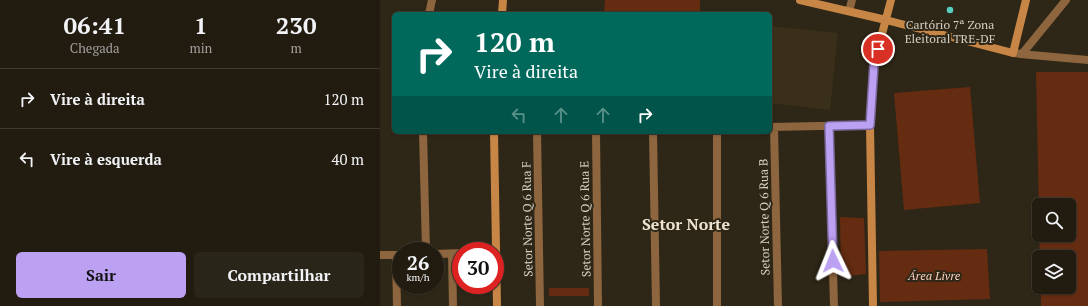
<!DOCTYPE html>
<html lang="pt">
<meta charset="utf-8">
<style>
:root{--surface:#221c10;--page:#2a2519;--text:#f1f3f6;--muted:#a2a19f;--line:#3f3a30;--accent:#bca0f2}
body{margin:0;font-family:"PT Serif",serif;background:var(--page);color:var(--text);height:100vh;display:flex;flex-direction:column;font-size:15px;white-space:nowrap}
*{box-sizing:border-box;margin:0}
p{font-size:13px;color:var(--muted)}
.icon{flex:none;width:22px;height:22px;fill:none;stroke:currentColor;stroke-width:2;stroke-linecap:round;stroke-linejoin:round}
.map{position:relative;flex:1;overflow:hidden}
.side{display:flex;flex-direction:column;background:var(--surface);width:380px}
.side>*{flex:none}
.banner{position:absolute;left:12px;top:12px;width:380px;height:122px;border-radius:6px;box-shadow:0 1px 3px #0004,0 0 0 1px var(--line);background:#00695c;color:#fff;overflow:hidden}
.buttons{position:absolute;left:652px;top:198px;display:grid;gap:8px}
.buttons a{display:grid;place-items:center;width:44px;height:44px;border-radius:6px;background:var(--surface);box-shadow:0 1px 3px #0004,0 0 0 1px var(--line);font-size:20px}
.speed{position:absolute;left:12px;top:242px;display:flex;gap:8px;font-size:20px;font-weight:700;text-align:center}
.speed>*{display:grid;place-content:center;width:52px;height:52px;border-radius:50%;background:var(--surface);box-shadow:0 1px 3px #0004,0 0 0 1px var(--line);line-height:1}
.speed small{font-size:10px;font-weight:400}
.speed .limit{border:6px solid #d22;background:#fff;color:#111}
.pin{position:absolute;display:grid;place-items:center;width:34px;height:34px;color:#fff;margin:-17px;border:2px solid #fff;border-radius:50%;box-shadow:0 1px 4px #0007}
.me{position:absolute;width:44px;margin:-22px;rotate:358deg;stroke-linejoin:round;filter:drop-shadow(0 0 3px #0008)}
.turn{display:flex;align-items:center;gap:14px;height:84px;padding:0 16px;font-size:18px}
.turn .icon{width:52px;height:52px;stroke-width:2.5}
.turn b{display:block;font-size:28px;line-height:34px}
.lanes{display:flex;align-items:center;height:38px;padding:0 16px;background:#0003;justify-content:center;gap:20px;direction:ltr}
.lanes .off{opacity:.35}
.eta{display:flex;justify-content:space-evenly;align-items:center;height:68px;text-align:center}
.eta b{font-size:24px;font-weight:700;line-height:28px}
.primary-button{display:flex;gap:8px;margin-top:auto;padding:8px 16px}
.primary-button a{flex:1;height:46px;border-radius:6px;background:var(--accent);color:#111;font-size:16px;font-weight:700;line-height:46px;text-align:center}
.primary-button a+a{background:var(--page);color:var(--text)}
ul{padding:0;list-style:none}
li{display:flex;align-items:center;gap:12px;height:60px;padding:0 16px;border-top:1px solid var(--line)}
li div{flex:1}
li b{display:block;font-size:15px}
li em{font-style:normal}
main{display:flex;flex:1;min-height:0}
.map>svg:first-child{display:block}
</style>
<main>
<section class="side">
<div class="eta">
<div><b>06:41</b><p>Chegada</p></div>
<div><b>1</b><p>min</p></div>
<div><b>230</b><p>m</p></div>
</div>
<ul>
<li><svg class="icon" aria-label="right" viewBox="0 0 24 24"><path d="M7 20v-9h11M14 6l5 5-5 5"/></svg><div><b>Vire à direita</b></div><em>120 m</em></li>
<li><svg class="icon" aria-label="left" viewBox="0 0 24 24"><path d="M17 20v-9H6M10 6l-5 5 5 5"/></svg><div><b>Vire à esquerda</b></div><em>40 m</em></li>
</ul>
<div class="primary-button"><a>Sair</a><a>Compartilhar</a></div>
</section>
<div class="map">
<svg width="708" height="306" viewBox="0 0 708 306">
<rect width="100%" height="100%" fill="#2e2616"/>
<!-- built -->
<path fill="#3a2f18" d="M390,26L458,33L450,110L390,103Z"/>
<!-- green -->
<path fill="#652c11" d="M225,0H320V14H224Z
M656,72H708V306H661V287H689V257H660L659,235H689V205H659V214Z
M590,87L600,203L524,210L514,93Z
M460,217L484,218L486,274L461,277Z
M607,249L610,299L500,302L499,251Z
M169,288H209V296H169Z"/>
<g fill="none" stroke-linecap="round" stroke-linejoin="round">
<!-- street -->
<path stroke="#8d653e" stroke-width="8" d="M469,11L472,0
M49,14L52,0
M633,53L642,54L686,0
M640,54L708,60
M449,126L454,306
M390,127L490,125
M394,127L398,306
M43,132L46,251
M157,132L160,306
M216,132L218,306
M273,132L276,306
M337,132V306
M55,254L81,253
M72,254L73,306
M0,255H20
M16,255L17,306"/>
<!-- secondary -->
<path stroke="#c78645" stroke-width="8" d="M420,0L506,20L633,53L646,0
M122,14L123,0
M114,132L117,306
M493,306L490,125L494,64L511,0"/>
</g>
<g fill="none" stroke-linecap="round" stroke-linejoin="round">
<defs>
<path id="route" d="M453,261L449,126L490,125L494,64L498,49"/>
</defs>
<!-- route casing -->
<use href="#route" stroke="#7a689d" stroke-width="10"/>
<!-- route -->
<use href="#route" stroke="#bca0f2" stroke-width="7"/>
</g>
<!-- markers -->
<circle fill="#58cec0" stroke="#2e2616" stroke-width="1.5" cx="570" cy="10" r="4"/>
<g text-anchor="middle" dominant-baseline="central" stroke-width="4" stroke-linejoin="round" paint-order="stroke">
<!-- poi labels -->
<g font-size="12" fill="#d5d0c6" stroke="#2e2616">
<text x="570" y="24">Cartório 7ª Zona<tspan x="570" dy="14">Eleitoral TRE-DF</tspan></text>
</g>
<!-- street labels -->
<g font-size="12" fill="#d5d0c6" stroke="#2e2616">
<text transform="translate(384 217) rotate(-91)">Setor Norte Q 6 Rua B</text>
<text transform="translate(147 219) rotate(-91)">Setor Norte Q 6 Rua F</text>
<text transform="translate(205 219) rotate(-91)">Setor Norte Q 6 Rua E</text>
</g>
<!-- park labels -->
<g font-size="12" font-style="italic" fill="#fdd2bf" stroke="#2e2616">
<text x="554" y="275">Área Livre</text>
</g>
<!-- district labels -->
<g font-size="16" font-weight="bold" fill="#eee3cf" stroke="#2e2616">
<text x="306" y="224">Setor Norte</text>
</g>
</g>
</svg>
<div class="buttons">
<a><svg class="icon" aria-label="search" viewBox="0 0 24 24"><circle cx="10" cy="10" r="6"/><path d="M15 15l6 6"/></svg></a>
<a><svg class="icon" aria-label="layers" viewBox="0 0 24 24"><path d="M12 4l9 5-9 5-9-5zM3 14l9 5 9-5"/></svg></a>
</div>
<div class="speed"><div>26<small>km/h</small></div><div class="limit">30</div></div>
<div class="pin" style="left:498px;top:49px;background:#d93025"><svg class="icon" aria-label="arrive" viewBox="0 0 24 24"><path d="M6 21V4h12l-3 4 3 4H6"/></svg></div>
<svg class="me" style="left:453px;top:261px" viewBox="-20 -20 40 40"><path d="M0-17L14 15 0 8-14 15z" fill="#bca0f2" stroke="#fff" stroke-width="4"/></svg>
<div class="banner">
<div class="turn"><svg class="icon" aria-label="right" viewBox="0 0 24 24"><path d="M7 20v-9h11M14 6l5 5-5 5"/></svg><div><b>120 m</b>Vire à direita</div></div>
<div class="lanes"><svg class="icon off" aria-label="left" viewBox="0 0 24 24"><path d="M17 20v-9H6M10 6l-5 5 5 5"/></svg><svg class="icon off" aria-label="ahead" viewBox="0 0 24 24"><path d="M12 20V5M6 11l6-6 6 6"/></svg><svg class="icon off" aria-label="ahead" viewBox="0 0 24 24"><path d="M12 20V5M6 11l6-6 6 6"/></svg><svg class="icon" aria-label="right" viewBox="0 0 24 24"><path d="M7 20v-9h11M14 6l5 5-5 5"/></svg></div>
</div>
</div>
</main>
